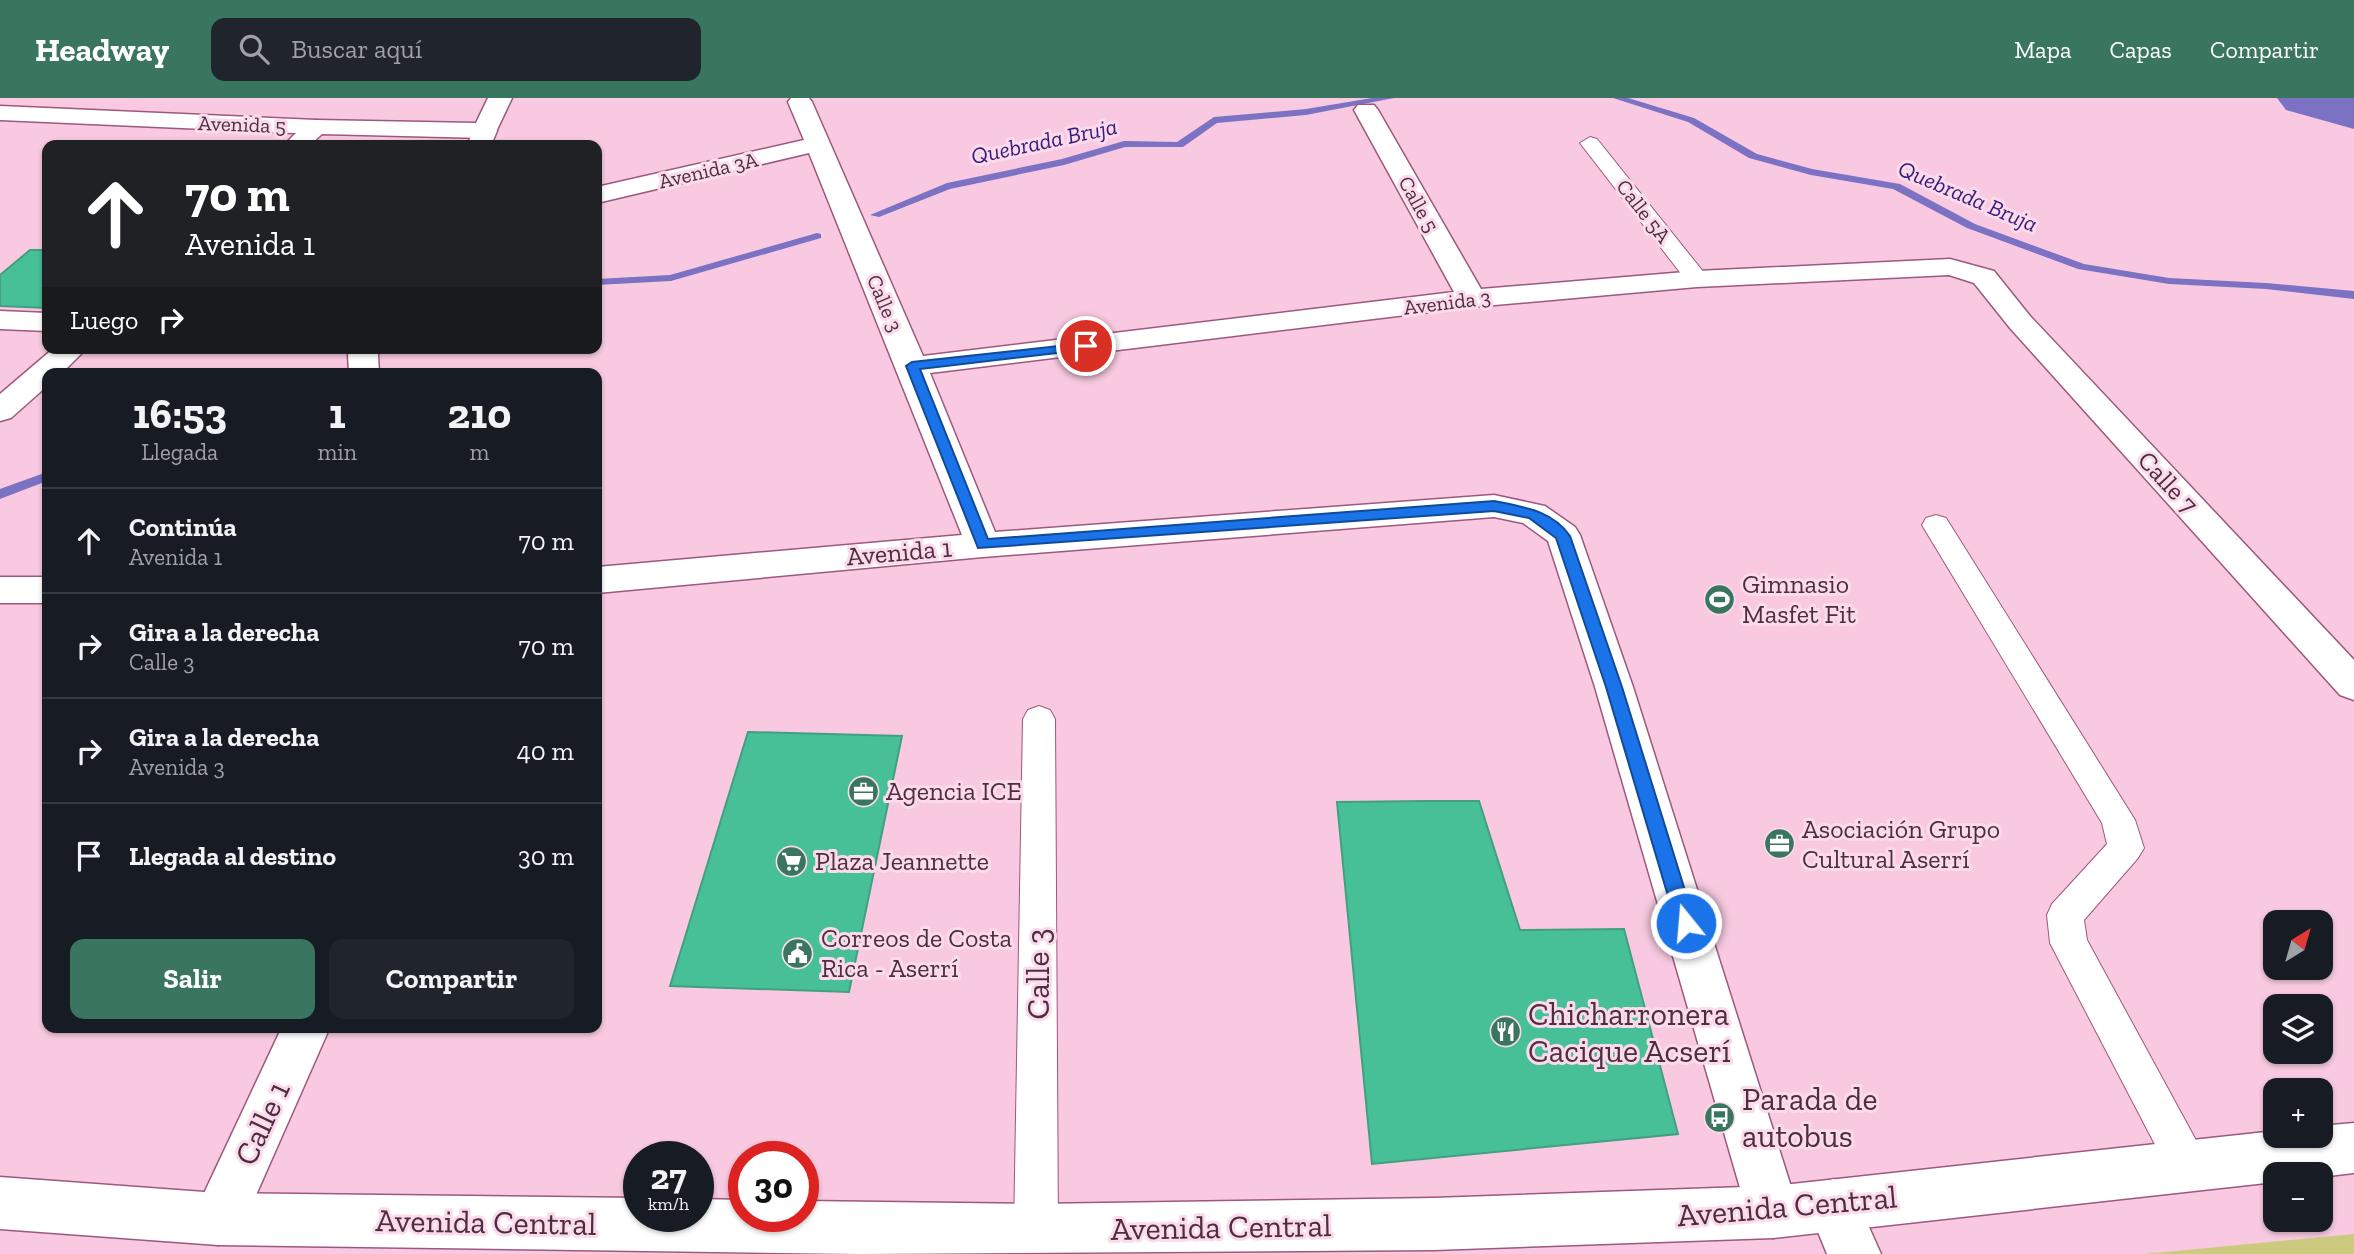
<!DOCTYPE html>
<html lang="es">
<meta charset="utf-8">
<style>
:root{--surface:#171b24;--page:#20242c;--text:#f1f3f6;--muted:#9ea1a6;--line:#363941;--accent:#3a755f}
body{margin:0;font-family:"Zilla Slab",serif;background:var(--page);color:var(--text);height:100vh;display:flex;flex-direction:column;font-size:26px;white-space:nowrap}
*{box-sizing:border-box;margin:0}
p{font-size:23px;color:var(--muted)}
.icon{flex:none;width:38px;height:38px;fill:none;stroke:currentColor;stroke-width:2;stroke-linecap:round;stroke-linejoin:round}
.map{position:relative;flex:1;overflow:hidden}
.panel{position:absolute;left:42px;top:270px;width:560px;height:665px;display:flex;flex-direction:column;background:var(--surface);border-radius:14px;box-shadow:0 2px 5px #0004}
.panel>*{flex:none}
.guide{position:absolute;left:42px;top:42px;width:560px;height:214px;border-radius:14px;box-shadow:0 2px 5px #0004;background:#202124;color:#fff;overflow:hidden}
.needle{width:46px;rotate:37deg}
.fabs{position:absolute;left:2263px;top:812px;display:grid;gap:14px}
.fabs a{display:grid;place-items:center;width:70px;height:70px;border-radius:14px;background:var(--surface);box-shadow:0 2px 5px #0004;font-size:35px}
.speed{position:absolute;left:623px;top:1043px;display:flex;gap:14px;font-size:35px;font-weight:700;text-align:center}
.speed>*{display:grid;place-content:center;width:91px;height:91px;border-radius:50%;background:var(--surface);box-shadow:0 2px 5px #0004;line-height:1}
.speed small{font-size:18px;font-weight:400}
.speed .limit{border:10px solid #d22;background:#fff;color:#111}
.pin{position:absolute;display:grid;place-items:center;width:60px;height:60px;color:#fff;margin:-30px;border:4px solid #fff;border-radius:50%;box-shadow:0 2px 7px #0007}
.me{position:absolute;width:77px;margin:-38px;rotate:343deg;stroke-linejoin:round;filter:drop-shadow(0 0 5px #0008)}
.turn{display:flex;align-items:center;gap:24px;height:147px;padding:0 28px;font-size:32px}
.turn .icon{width:91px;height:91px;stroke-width:2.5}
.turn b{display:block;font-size:49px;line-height:60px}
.then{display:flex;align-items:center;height:66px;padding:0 28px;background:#0003;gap:14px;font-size:26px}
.eta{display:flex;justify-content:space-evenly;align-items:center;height:119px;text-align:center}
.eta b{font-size:42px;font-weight:700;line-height:49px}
.cta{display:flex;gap:14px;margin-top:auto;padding:14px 28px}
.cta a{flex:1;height:80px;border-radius:14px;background:var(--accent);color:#fff;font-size:28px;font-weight:700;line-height:80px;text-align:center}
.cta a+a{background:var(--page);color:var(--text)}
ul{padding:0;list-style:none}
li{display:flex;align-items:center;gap:21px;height:105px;padding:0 28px;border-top:2px solid var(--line)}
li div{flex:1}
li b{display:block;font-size:26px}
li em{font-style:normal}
header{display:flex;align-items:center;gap:42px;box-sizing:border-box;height:98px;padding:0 35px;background:var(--accent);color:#fff}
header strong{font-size:33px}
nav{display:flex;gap:38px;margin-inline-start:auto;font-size:24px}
.search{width:490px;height:63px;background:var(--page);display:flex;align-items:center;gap:18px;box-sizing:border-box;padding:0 24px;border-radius:14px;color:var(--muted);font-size:26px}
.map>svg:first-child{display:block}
</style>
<header>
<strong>Headway</strong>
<div class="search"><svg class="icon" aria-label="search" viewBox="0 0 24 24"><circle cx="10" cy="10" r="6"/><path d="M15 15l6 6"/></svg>Buscar aquí</div>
<nav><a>Mapa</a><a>Capas</a><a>Compartir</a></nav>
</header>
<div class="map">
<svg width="2354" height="1156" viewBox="0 0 2354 1156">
<rect width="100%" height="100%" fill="#f8c9e0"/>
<!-- green -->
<path fill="#ccca7e" d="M2354,1136V1156H2145Z"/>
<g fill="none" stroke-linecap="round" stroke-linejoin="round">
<!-- stream -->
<path fill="#7b72c4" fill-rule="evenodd" d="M1372,0H1394L1306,17L1217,25L1183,49H1125L1064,67L950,91L879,119L870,117L947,85L1062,61L1124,43L1177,44L1214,19L1306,11Z
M1613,0H1628L1694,20L1757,56L1812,71L1900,86L1975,126L2084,166L2169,180L2266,185L2354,193V201L2266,191L2169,186L2078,171L1967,130L1893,91L1811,77L1749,60L1688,24Z
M817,135L821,136V140L671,183L597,187V181L670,177Z
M47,374V383L0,401V391Z"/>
<!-- river -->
<path fill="#7b72c4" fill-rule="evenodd" d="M2277,0H2354V31L2286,12Z"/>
</g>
<!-- building -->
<path fill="#47c097" stroke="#429f7f" stroke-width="2" d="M30,152H47V210L0,208V177Z
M748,634L902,638L849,894L670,888Z
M1428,703H1479L1520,832L1624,831L1678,1036L1372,1066L1337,704Z"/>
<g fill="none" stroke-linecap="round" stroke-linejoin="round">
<defs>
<path id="service" d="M1590,39L1597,41L1709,181L1705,186H1689L1580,45Z
M1936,417L1946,420L2135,722L2144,750L2138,760L2084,822L2087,842L2210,1068L2204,1083L2189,1089L2174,1083L2050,845L2047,817L2052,806L2107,746L2102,725L1922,427L1926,420Z
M1039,608L1050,612L1055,621L1058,1132L1051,1147L1036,1154L1021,1147L1014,1132L1023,621L1028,612Z"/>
<path id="minor" d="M791,0H809L812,4L923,258L1454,194L1354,12L1358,7H1374L1378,12L1481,191L1697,173L1950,161L1994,173L2030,218L2354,562V602L2340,597L2010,230L1974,185L1949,177L1697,189L1472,209L930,275L995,434L1494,397L1545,408L1575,429L1580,437L1633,589L1799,1114L1792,1133L1773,1140L1754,1133L1747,1114L1595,589L1548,443L1523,425L1494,419L983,459L597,495V469L962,437L809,55L597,105V89L804,42L788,4Z
M0,8L316,22L325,24L328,29L325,34L316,36L0,22Z
M485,26L494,28L497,33L491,47H467L476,28Z
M0,213L47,215V233L0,231Z
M352,250H382L378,257L379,275H349L348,257Z
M0,479H47V505H0Z
M282,929H330L237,1140L218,1147L199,1140L192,1121Z
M1833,1081L1851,1089L1881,1156H1827L1807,1107L1815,1089Z"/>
<path id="tertiary" d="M488,0H512L494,38L485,40L322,36L310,47H284L307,24L316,22L476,25Z
M54,250H87L62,275H47V288L11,320L0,323V296Z"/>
<path id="secondary" d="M2354,1025V1075L2320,1079V1076H2275V1084L1773,1140L1434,1152L859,1156L218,1147L0,1131V1079L218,1095L639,1100V1118H698V1101L744,1102V1118H803V1103L1036,1106L1434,1100L1773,1088L2275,1033V1038H2320V1028Z"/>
</defs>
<!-- service casing -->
<use href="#service" stroke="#9d587d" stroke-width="2"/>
<!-- minor casing -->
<use href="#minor" stroke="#9d587d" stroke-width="3"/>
<!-- tertiary casing -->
<use href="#tertiary" stroke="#9d587d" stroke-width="3"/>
<!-- secondary casing -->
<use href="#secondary" stroke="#9d587d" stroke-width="3"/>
<!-- service -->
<use href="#service" fill="#fff" fill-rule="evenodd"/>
<!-- minor -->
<use href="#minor" fill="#fff" fill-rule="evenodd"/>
<!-- tertiary -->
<use href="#tertiary" fill="#fff" fill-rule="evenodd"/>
<!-- secondary -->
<use href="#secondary" fill="#fff" fill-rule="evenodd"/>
</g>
<!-- route -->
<path fill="#1a73e8" stroke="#114b97" stroke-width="2" d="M1086,245L1091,246V251L920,271L988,441L1494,403C1523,409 1552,412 1570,438L1622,589L1695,825L1692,831H1679L1676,825L1606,589L1556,440L1529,420L1494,413L978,450L906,268L912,264Z"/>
<!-- icons -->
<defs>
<symbol id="stadium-disc" viewBox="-11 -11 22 22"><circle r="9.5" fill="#3a755f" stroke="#fbdbeb"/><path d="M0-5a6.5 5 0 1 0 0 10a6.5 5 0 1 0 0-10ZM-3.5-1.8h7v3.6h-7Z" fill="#fff"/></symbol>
<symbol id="office-disc" viewBox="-11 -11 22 22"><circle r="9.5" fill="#3a755f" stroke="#fbdbeb"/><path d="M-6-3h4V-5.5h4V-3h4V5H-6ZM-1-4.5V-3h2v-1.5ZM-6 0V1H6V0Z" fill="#fff"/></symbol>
<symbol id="supermarket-disc" viewBox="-11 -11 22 22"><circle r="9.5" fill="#3a755f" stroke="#fbdbeb"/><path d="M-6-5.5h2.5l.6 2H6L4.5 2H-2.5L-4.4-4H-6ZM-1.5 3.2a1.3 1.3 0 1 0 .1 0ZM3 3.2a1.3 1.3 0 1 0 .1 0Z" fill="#fff"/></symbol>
<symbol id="civic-disc" viewBox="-11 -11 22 22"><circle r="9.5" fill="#3a755f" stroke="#fbdbeb"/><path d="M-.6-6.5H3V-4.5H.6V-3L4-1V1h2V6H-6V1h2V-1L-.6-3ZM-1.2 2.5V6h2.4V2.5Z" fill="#fff"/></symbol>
<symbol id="restaurant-disc" viewBox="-11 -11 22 22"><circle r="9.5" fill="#3a755f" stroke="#fbdbeb"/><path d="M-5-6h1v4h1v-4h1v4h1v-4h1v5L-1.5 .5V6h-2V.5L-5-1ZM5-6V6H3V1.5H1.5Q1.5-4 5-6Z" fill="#fff"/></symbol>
<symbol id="bus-disc" viewBox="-11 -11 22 22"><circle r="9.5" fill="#3a755f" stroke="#fbdbeb"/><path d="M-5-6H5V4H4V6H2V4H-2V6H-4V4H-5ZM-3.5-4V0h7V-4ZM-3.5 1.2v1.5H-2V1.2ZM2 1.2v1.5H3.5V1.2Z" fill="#fff"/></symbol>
</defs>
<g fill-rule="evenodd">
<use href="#stadium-disc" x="1702" y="484" width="35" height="35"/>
<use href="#office-disc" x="846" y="676" width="35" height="35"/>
<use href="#office-disc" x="1762" y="728" width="35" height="35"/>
<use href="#supermarket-disc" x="774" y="746" width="35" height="35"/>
<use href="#civic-disc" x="780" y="838" width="35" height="35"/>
<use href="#restaurant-disc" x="1488" y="916" width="35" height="35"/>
<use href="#bus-disc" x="1702" y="1002" width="35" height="35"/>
</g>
<g text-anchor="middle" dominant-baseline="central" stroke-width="6" stroke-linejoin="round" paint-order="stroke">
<!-- far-street labels -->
<g font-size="21" fill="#4d2e3e" stroke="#fbdbeb">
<text transform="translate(242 26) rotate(2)">Avenida 5</text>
<text transform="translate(708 72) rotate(-13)">Avenida 3A</text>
<text transform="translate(1419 106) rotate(61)">Calle 5</text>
<text transform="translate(1644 113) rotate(52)">Calle 5A</text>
<text transform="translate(1447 204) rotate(-7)">Avenida 3</text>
<text transform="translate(885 205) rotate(67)">Calle 3</text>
</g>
<!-- far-water labels -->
<g font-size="23" font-style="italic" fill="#351a7d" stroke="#fbdbeb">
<text transform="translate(1044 43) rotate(-12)">Quebrada Bruja</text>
<text transform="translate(1968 98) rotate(23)">Quebrada Bruja</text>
</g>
<!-- street labels -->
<g font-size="26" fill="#4d2e3e" stroke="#fbdbeb">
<text transform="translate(2168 384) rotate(47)">Calle 7</text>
<text transform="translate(899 454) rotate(-5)">Avenida 1</text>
</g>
<!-- poi labels -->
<g font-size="26" fill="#4d2e3e" stroke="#fbdbeb" text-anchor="start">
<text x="1742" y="486">Gimnasio<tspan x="1742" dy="30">Masfet Fit</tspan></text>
<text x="886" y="693">Agencia ICE</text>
<text x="1802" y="731">Asociación Grupo<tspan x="1802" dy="30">Cultural Aserrí</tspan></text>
<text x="815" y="763">Plaza Jeannette</text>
<text x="821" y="840">Correos de Costa<tspan x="821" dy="30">Rica - Aserrí</tspan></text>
</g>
<!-- near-street labels -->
<g font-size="32" fill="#4d2e3e" stroke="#fbdbeb">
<text transform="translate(1038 876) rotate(-90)">Calle 3</text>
<text transform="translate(262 1025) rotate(-65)">Calle 1</text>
<text transform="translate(1787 1108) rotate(-5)">Avenida Central</text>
<text transform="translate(486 1124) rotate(1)">Avenida Central</text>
<text transform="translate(1221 1129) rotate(-1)">Avenida Central</text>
</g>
<!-- near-poi labels -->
<g font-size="32" fill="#4d2e3e" stroke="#fbdbeb" text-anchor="start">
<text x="1528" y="916">Chicharronera<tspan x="1528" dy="37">Cacique Acserí</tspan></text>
<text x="1742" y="1001">Parada de<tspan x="1742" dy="37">autobus</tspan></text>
</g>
</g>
</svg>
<div class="fabs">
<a><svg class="needle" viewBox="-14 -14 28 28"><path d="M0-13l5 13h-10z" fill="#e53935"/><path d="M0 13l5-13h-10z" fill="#9ea1a6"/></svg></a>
<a><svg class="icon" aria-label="layers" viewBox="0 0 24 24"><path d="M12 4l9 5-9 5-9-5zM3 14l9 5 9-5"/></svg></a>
<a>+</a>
<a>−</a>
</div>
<div class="speed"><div>27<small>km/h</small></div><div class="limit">30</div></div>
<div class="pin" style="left:1086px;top:248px;background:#d93025"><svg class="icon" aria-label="arrive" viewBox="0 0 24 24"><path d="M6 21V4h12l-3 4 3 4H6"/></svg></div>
<svg class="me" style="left:1686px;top:825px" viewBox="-20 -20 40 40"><circle r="17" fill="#1a73e8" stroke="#fff" stroke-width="3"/><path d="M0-11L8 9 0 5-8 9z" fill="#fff"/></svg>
<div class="guide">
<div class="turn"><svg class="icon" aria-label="ahead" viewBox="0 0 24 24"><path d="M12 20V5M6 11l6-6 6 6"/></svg><div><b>70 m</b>Avenida 1</div></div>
<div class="then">Luego<svg class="icon" aria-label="right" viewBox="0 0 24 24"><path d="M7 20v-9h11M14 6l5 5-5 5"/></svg></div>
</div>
<section class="panel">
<div class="eta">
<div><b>16:53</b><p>Llegada</p></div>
<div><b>1</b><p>min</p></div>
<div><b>210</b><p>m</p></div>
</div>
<ul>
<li><svg class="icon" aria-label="ahead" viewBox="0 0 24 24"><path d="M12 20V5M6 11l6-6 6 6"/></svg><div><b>Continúa</b><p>Avenida 1</p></div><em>70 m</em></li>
<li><svg class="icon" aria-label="right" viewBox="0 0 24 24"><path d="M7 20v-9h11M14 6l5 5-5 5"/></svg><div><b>Gira a la derecha</b><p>Calle 3</p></div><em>70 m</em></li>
<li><svg class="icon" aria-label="right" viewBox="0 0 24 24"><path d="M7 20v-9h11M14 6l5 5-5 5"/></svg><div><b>Gira a la derecha</b><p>Avenida 3</p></div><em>40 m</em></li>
<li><svg class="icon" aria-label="arrive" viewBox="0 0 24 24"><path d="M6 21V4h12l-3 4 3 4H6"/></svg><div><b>Llegada al destino</b></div><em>30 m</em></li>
</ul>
<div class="cta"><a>Salir</a><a>Compartir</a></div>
</section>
</div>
